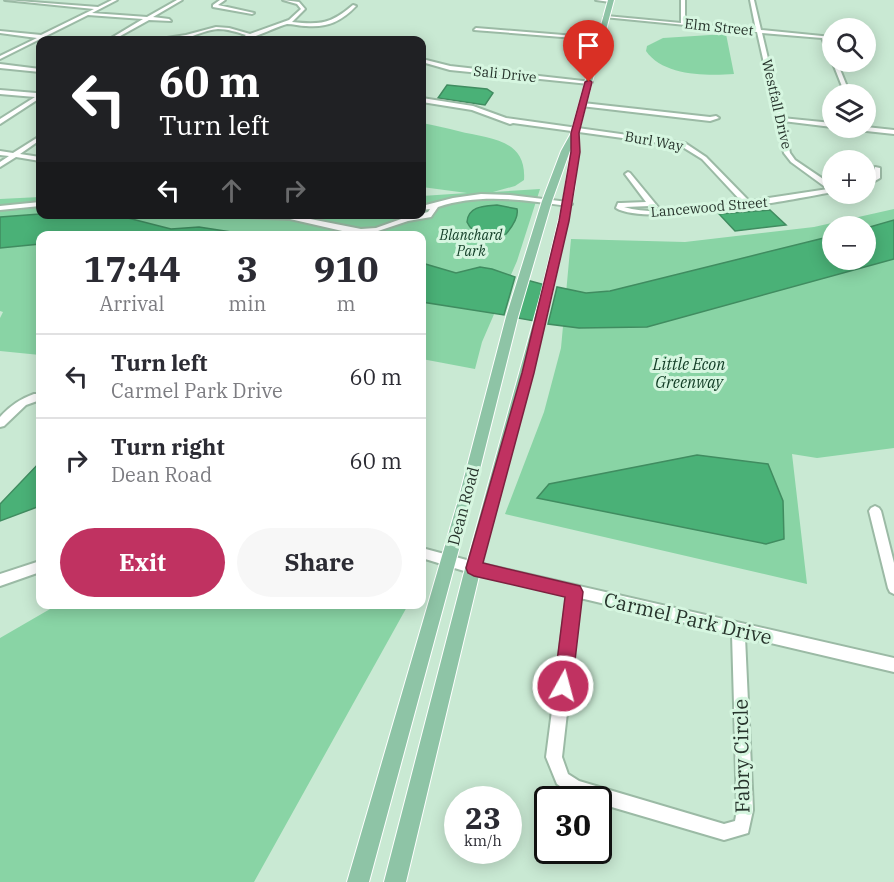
<!DOCTYPE html>
<meta charset="utf-8">
<style>
:root{--surface:#fff;--page:#f7f7f7;--text:#2b2b33;--muted:#7c7c81;--line:#e1e1e2;--accent:#c03261}
body{margin:0;font-family:"IBM Plex Serif",serif;background:var(--page);color:var(--text);height:100vh;display:flex;flex-direction:column;font-size:22px;white-space:nowrap}
*{box-sizing:border-box;margin:0}
p{font-size:20px;color:var(--muted)}
.icon{flex:none;width:33px;height:33px;fill:none;stroke:currentColor;stroke-width:2;stroke-linecap:round;stroke-linejoin:round}
.map{position:relative;flex:1;overflow:hidden}
.side{position:absolute;left:36px;top:231px;width:390px;height:378px;display:flex;flex-direction:column;background:var(--surface);border-radius:12px;box-shadow:0 3px 15px #0003}
.side>*{flex:none}
.hud{position:absolute;left:36px;top:36px;width:390px;height:183px;border-radius:12px;box-shadow:0 3px 15px #0003;background:#202124;color:#fff;overflow:hidden}
.tools{position:absolute;left:822px;top:18px;display:grid;gap:12px}
.tools a{display:grid;place-items:center;width:54px;height:54px;border-radius:50%;background:var(--surface);box-shadow:0 3px 15px #0003;font-size:30px}
.speed{position:absolute;left:444px;top:786px;display:flex;gap:12px;font-size:30px;font-weight:700;text-align:center}
.speed>*{display:grid;place-content:center;width:78px;height:78px;border-radius:50%;background:var(--surface);box-shadow:0 3px 15px #0003;line-height:1}
.speed small{font-size:15px;font-weight:400}
.speed .limit{border:3px solid #111;border-radius:9px;background:#fff;color:#111}
.pin{position:absolute;display:grid;place-items:center;width:51px;height:51px;color:#fff;margin:-62px -26px;border-radius:50% 50% 50% 0;rotate:-45deg;box-shadow:0 0 6px #0007}
.pin .icon{rotate:45deg}
.me{position:absolute;width:66px;margin:-33px;rotate:7deg;stroke-linejoin:round;filter:drop-shadow(0 0 4px #0008)}
.turn{display:flex;align-items:center;gap:21px;height:126px;padding:0 24px;font-size:27px}
.turn .icon{width:78px;height:78px;stroke-width:2.5}
.turn b{display:block;font-size:42px;line-height:51px}
.lanes{display:flex;align-items:center;height:57px;padding:0 24px;background:#0003;justify-content:center;gap:30px;direction:ltr}
.lanes .off{opacity:.35}
.eta{display:flex;justify-content:space-evenly;align-items:center;height:102px;text-align:center}
.eta b{font-size:36px;font-weight:800;line-height:42px}
.action{display:flex;gap:12px;margin-top:auto;padding:12px 24px}
.action a{flex:1;height:69px;border-radius:36px;background:var(--accent);color:#fff;font-size:24px;font-weight:800;line-height:69px;text-align:center}
.action a+a{background:var(--page);color:var(--text)}
ul{padding:0;list-style:none}
li{display:flex;align-items:center;gap:18px;height:84px;padding:0 24px;border-top:2px solid var(--line)}
li div{flex:1}
li b{display:block;font-size:22px}
li em{font-style:normal}
.map>svg:first-child{display:block}
</style>
<div class="map">
<svg width="894" height="882" viewBox="0 0 894 882">
<rect width="100%" height="100%" fill="#c9e9d3"/>
<!-- green -->
<path fill="#89d4a5" fill-rule="evenodd" d="M726,34L734,74C707,76 663,76 646,51L647,46L663,38Z
M422,123C434,125 446,128 458,131C489,139 527,138 524,180L515,186L493,192L540,189L517,261L482,342L475,369L422,359V236H40V355L0,351V318L3,312L0,311V199L40,197V214H422V196L467,193L422,187Z
M894,209V448L817,458L792,454L807,584L505,514L544,412L561,348L571,239L685,242L814,227ZM832,226H866V260H832Z
M57,605V604L408,605L254,882H0V638Z"/>
<!-- water -->
<path fill="#4ab177" stroke="#408c60" stroke-width="1.5" d="M447,85L487,89L493,93L485,105L438,98Z
M497,205L517,209C519,218 512,227 506,234C491,236 474,238 467,222C468,206 484,206 497,205Z
M770,210L786,225L735,231L719,214Z
M40,214H92L128,218L171,229L199,227L251,235L40,236V244L0,248V217Z
M894,220V259L647,327L579,328L548,324L557,287L586,293L610,291L832,236V260H866V228Z
M422,263L456,273L480,267L492,269L515,277L504,315L422,302Z
M523,279L549,286L540,322L512,317Z
M697,455L768,464L783,501L784,539L766,544L537,498L549,484Z
M40,462V506L0,521V504Z"/>
<g fill="none" stroke-linecap="round" stroke-linejoin="round">
<defs>
<path id="minor" d="M5,0L98,7L112,0H117L92,13L147,17L177,0H182L153,17L169,19L171,21L149,20L113,40H108L143,19L88,15L0,59V56L37,38L0,33V31L41,35L94,9Z
M220,0H225L218,5L254,13L252,14L213,7V5Z
M283,0L299,2L305,9L292,22C320,25 331,24 353,5L356,6C342,21 327,28 306,26C300,26 293,24 287,24C275,27 249,41 239,40L246,35C237,32 227,29 218,29C200,30 184,44 167,38L186,35L216,27L229,28L250,34L289,20L301,9L297,4Z
M596,0H611L612,1L610,2Z
M681,0H685V23L756,30L750,0H754L761,30L832,37V39H827L832,52V58L830,57L822,38L762,33L782,118L832,123V127L783,121L790,153L795,160L832,185V192C792,200 647,227 616,208L618,203H621L646,202L625,174L628,172L630,173L658,207L654,209L650,206L624,207C656,217 709,207 742,202L702,159L681,146L513,123L510,124L472,110L422,102V98L473,106L506,118L685,143L706,157L749,201L828,189L791,162L784,153L757,32L604,17L606,16L681,23Z
M476,28L600,38L602,39L600,40L474,30Z
M422,59L450,66L592,82L589,84L450,70L422,62Z
M832,61L837,62L850,94H845Z
M0,64L40,69V72L0,68Z
M0,90L36,93L40,96V98L0,124V119L35,97L0,94Z
M583,103L710,117L716,116L719,118L710,121L581,106V104Z
M866,127L894,130V134L857,130L854,128Z
M40,136V140L20,154L40,157V161L16,157L0,167V162L9,156L0,155V151L13,153Z
M875,167L880,168V178L866,186V182L874,177Z
M481,194L510,195L568,202L572,204L568,206C523,200 481,193 438,207L431,217L408,221L372,233H351L290,219L220,216L217,214L290,215L361,229L376,228L404,218L428,212L430,209L422,210V206L453,198Z
M40,202V206L0,210V206Z
M34,394H40V400L26,405L4,426L0,427V417C10,406 20,399 34,394Z
M875,506L879,508L881,511L894,563V594L890,592L888,588L869,511L871,508Z
M422,548L474,562L894,658V672L745,637L753,810L748,833L724,840L598,803V800H588L575,796L557,784L546,757L567,595L474,574L422,558ZM580,598L732,634L737,810L735,821L724,824L579,781L568,774L562,757Z
M40,561V572L0,586V574Z"/>
<path id="major" d="M608,0H614L578,134L575,186L552,294L479,576L406,882H384L463,576L541,294L563,202L571,148L552,201L518,317L472,501L369,882H347L458,501L506,317L542,201L561,151L571,133Z"/>
</defs>
<!-- minor casing -->
<use href="#minor" stroke="#9bbaa5" stroke-width="4"/>
<!-- major casing -->
<use href="#major" stroke="#fff" stroke-width="2"/>
<!-- minor -->
<use href="#minor" fill="#fff" fill-rule="evenodd"/>
<!-- major -->
<use href="#major" fill="#8ec4a6" fill-rule="evenodd"/>
</g>
<!-- route -->
<path fill="#c03261" stroke="#7d203f" stroke-width="1.5" d="M589,80L592,82L579,133L580,152L569,221L534,373L483,563L580,586L583,592L572,686L569,693L563,695L556,693L554,686L565,597L474,576L468,573L466,568L522,373L559,221L571,152V133L585,82Z"/>
<g text-anchor="middle" dominant-baseline="central" stroke-width="6" stroke-linejoin="round" paint-order="stroke">
<!-- far-street labels -->
<g font-size="14" fill="#27342c" stroke="#d6f6e0">
<text transform="translate(719 27) rotate(6)">Elm Street</text>
<text transform="translate(505 74) rotate(6)">Sali Drive</text>
<text transform="translate(777 104) rotate(77)">Westfall Drive</text>
<text transform="translate(654 141) rotate(10)">Burl Way</text>
<text transform="translate(709 207) rotate(-5)">Lancewood Street</text>
</g>
<!-- far-park labels -->
<g font-size="14" font-style="italic" fill="#113c25" stroke="#d6f6e0">
<text x="471" y="235">Blanchard<tspan x="471" dy="16">Park</tspan></text>
</g>
<!-- park labels -->
<g font-size="16" font-style="italic" fill="#113c25" stroke="#d6f6e0">
<text x="689" y="364">Little Econ<tspan x="689" dy="18">Greenway</tspan></text>
</g>
<!-- street labels -->
<g font-size="16" fill="#27342c" stroke="#d6f6e0">
<text transform="translate(463 506) rotate(-75)">Dean Road</text>
</g>
<!-- near-street labels -->
<g font-size="20" fill="#27342c" stroke="#d6f6e0">
<text transform="translate(688 618) rotate(13)">Carmel Park Drive</text>
<text transform="translate(741 756) rotate(-91)">Fabry Circle</text>
</g>
</g>
</svg>
<div class="tools">
<a><svg class="icon" aria-label="search" viewBox="0 0 24 24"><circle cx="10" cy="10" r="6"/><path d="M15 15l6 6"/></svg></a>
<a><svg class="icon" aria-label="layers" viewBox="0 0 24 24"><path d="M12 4l9 5-9 5-9-5zM3 14l9 5 9-5"/></svg></a>
<a>+</a>
<a>−</a>
</div>
<div class="speed"><div>23<small>km/h</small></div><div class="limit">30</div></div>
<div class="pin" style="left:589px;top:82px;background:#d93025"><svg class="icon" aria-label="arrive" viewBox="0 0 24 24"><path d="M6 21V4h12l-3 4 3 4H6"/></svg></div>
<svg class="me" style="left:563px;top:686px" viewBox="-20 -20 40 40"><circle r="17" fill="#c03261" stroke="#fff" stroke-width="3"/><path d="M0-11L8 9 0 5-8 9z" fill="#fff"/></svg>
<div class="hud">
<div class="turn"><svg class="icon" aria-label="left" viewBox="0 0 24 24"><path d="M17 20v-9H6M10 6l-5 5 5 5"/></svg><div><b>60 m</b>Turn left</div></div>
<div class="lanes"><svg class="icon" aria-label="left" viewBox="0 0 24 24"><path d="M17 20v-9H6M10 6l-5 5 5 5"/></svg><svg class="icon off" aria-label="ahead" viewBox="0 0 24 24"><path d="M12 20V5M6 11l6-6 6 6"/></svg><svg class="icon off" aria-label="right" viewBox="0 0 24 24"><path d="M7 20v-9h11M14 6l5 5-5 5"/></svg></div>
</div>
<section class="side">
<div class="eta">
<div><b>17:44</b><p>Arrival</p></div>
<div><b>3</b><p>min</p></div>
<div><b>910</b><p>m</p></div>
</div>
<ul>
<li><svg class="icon" aria-label="left" viewBox="0 0 24 24"><path d="M17 20v-9H6M10 6l-5 5 5 5"/></svg><div><b>Turn left</b><p>Carmel Park Drive</p></div><em>60 m</em></li>
<li><svg class="icon" aria-label="right" viewBox="0 0 24 24"><path d="M7 20v-9h11M14 6l5 5-5 5"/></svg><div><b>Turn right</b><p>Dean Road</p></div><em>60 m</em></li>
</ul>
<div class="action"><a>Exit</a><a>Share</a></div>
</section>
</div>
